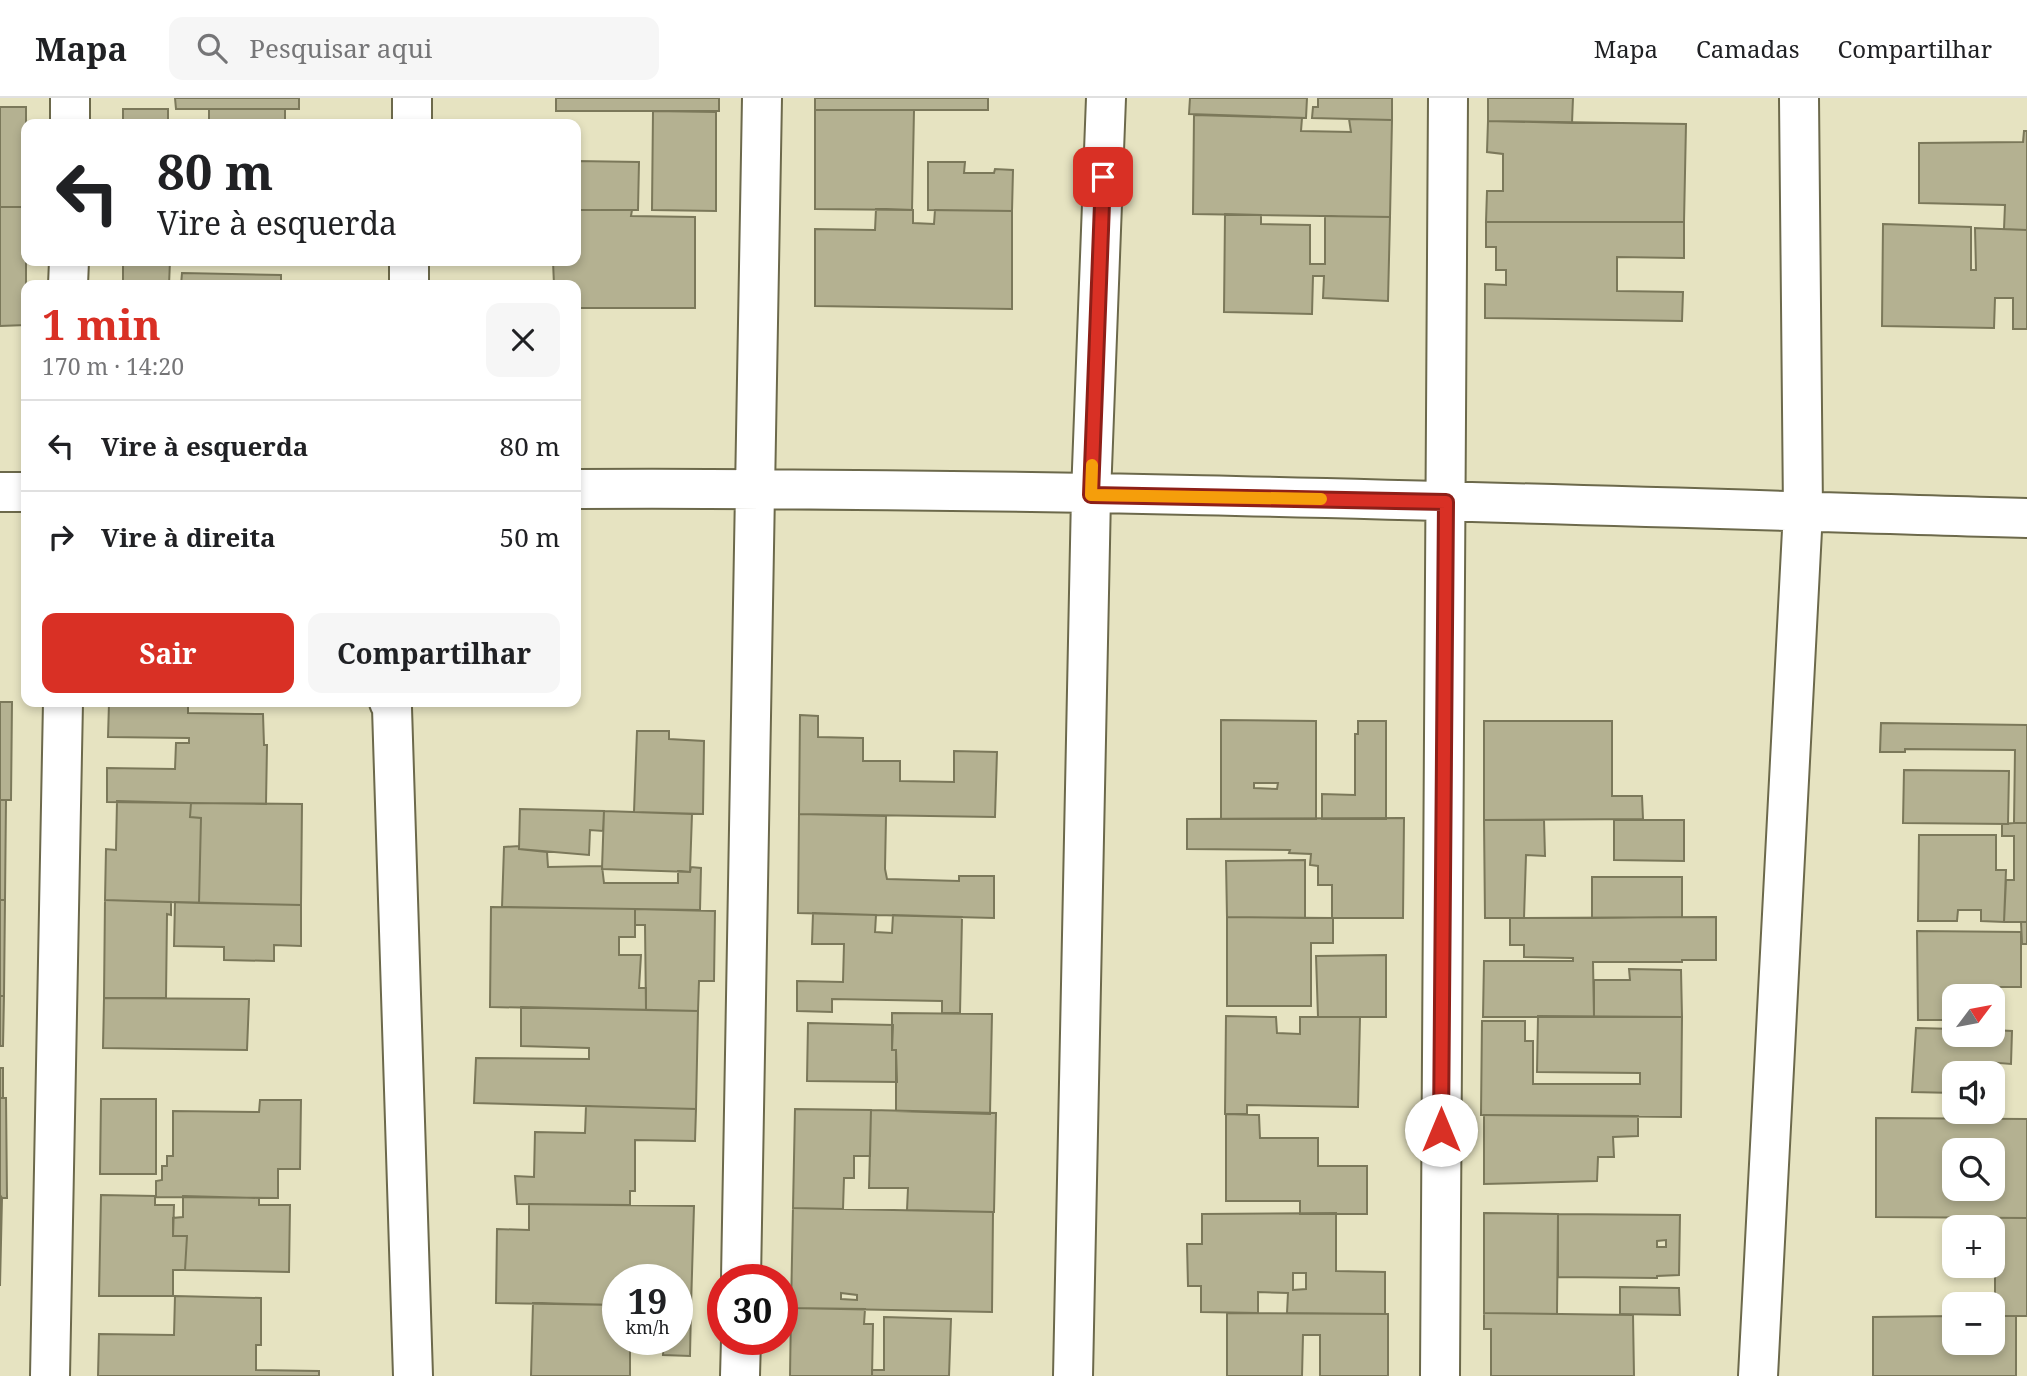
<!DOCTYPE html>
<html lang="pt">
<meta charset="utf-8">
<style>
:root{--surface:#fff;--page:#f6f6f6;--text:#202124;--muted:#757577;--line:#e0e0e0;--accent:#d93025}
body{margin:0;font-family:"Noto Serif",serif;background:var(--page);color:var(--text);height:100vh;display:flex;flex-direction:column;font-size:26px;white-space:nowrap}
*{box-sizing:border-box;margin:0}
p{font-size:23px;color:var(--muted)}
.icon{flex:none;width:38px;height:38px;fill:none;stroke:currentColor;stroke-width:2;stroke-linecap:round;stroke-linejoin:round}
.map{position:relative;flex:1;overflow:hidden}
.sheet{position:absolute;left:21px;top:182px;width:560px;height:427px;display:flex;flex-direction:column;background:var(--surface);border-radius:14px;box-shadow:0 4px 10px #0003}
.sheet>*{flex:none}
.banner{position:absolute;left:21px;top:21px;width:560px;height:147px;border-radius:14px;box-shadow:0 4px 10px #0003;background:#fff;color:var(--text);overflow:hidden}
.needle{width:46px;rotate:58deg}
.fabs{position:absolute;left:1942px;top:886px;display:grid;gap:14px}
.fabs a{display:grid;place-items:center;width:63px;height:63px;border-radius:14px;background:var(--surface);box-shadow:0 4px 10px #0003;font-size:35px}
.speed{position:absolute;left:602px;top:1166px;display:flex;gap:14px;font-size:35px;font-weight:700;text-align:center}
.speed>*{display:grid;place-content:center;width:91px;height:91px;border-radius:50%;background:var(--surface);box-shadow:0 4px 10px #0003;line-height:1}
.speed small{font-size:18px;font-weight:400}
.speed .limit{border:10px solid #d22;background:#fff;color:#111}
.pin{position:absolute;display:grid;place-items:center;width:60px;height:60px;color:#fff;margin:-30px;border-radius:14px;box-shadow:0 4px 10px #0006}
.me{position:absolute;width:77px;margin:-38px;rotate:0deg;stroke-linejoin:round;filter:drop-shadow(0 0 5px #0008)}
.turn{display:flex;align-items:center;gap:24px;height:147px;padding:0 21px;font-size:32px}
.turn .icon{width:91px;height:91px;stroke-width:2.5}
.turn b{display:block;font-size:49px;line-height:60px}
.round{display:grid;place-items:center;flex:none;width:74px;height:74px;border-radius:14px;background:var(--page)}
.headline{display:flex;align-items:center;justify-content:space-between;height:119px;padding:0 21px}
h1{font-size:42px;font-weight:700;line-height:52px;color:var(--accent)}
.button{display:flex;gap:14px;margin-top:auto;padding:14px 21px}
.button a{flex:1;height:80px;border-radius:14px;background:var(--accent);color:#fff;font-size:28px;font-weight:700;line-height:80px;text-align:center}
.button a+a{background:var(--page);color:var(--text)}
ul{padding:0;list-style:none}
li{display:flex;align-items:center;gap:21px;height:91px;padding:0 21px;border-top:2px solid var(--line)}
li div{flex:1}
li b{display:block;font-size:26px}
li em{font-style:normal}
header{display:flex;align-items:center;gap:42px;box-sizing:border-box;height:98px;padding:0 35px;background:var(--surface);border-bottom:2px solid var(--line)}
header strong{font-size:33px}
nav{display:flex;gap:38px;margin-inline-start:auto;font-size:24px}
.search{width:490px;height:63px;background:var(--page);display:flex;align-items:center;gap:18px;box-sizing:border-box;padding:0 24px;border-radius:14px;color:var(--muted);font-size:26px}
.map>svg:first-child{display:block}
</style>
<header>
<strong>Mapa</strong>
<div class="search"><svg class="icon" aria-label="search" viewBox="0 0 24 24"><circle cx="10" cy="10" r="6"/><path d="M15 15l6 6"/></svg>Pesquisar aqui</div>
<nav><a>Mapa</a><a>Camadas</a><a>Compartilhar</a></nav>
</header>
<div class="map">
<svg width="2027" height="1278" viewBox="0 0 2027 1278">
<rect width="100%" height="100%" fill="#e6e3c1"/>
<!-- building -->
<path fill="#b4b191" stroke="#7b785a" stroke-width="2" fill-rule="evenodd" d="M175,0H299V11H176Z
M556,0H719V13H556Z
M815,0H988V12H815Z
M1190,0H1307L1306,20L1189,16Z
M1318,0H1392V22L1312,20L1313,9H1318Z
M1488,0H1573L1572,25L1488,23Z
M0,9H26V109H0Z
M123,11H168V26H123Z
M209,11H285V26H209Z
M815,12H914L912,112L815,111Z
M653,13L716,14V113L652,112Z
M1194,17L1302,20L1301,33L1351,34L1349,21L1392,22L1390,119L1193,116Z
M1488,23L1686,26L1684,124H1486L1487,93H1503V56L1487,54Z
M2024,33H2027V132L2004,131L2005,107L1919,105V45L2023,44Z
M576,63L639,64L638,112H576Z
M928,64H965L964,75H994L995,71L1013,72L1012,113L928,112Z
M0,109H26V227L0,228Z
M876,111L913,112V125L934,126L935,112L1012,113V211L815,208V131L875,132Z
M576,112H632L631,118L695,119V210H576V187H554L553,163H576Z
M1225,116L1261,117V126L1310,127V166H1325V118L1390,119L1388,203L1323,200L1324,178H1313L1312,216L1224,214Z
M1486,124H1684V160L1617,159V193L1683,194L1682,223L1485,220V186L1506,187V172H1496V149H1486Z
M1883,126L1971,129V172H1976L1975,130L2027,132V231H2013V200H1995L1994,230L1882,228Z
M123,163H170L169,187H123Z
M182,175L281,177V187H181Z
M0,604H12L11,702H0Z
M109,605L188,606V615L263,616L264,647H267L266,706L107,704V670L175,671L176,645H189V640L108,639Z
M800,617L818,618V639L863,640V663H900V683L954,684V653L997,654L995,719L799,716Z
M1221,622L1316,623V721H1221ZM1254,685H1278L1277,691L1254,690Z
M1358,623H1386V721H1322V696L1355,697V636H1358Z
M1484,623H1612V698H1642L1643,721L1484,722Z
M1881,625L2027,627V725H2014L2015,652L1905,651V654H1880Z
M637,633H669V641L704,643L703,716L634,714Z
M1904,672L2009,673L2008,726L1903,725Z
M0,702H6L5,802H0Z
M117,703L191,705L190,719L201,720L199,805L105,802L106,751L116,752Z
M191,705L302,706L301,807L199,805L201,720L190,719Z
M520,711L604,713L603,733L590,732L589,757L519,751Z
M604,713L692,716L690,774L602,771Z
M799,716L886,718L885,771L887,781L959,783V778H994V820L798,815Z
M1404,720L1403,820H1332V787H1318V768L1310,767L1311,756L1289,755L1290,752L1187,751V721Z
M1484,722H1544L1545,758L1526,757L1524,820H1485Z
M1614,722H1684V763L1614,762Z
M2014,725H2027V824H2004L2006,782H2014V738H2002V726Z
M1919,737H1996V772H2006L2004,824L1981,823V812H1958L1957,823H1918Z
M519,748V751L547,754L548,769L602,768L604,785H678V773L690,774L691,769L701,770L700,812L502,809L504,749Z
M1305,762V820L1227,819L1226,763Z
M1592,779H1682V819L1592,820Z
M0,802H5L4,898H0Z
M105,802L171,804V817L167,816L166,900H104Z
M175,804L301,807V848L274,847V863L224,862V849L174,848Z
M491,809L635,811V839H619V857H641L639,890H646V912L490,909Z
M635,811L715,813L714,883H699L698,913L646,912L645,827H635Z
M813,815L876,817L875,834L892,835L893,817L962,819L960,915H942V903L832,901V914L797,913V883L843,884L844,846H812Z
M1227,819L1333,820V845H1311V908H1227Z
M1716,819V862H1682V864H1593L1594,919H1483L1484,863H1573V860L1524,859V847H1510V820Z
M2021,824H2027V846H2022Z
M1917,833L2021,834V889H1998V922H1993V898H1955V922H1918Z
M1386,857V919H1318L1316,858Z
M1629,871L1681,872L1682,919H1594V882H1630Z
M0,898H4L3,948H0Z
M104,900L249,901L247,952L103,950Z
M521,909L698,913L696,1011L474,1005L476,960L589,961V950L521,948Z
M892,915L992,916L990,1016L896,1013V952H892Z
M1226,918L1276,919L1277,935L1300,936V919H1360L1358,1009L1247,1007V1016H1225Z
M1538,918L1682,919L1681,1019L1481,1017L1482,923H1525V943H1533V986H1640V975L1537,974Z
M808,925L893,927L892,952H896L897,984L807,983Z
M1916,930L1955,931V936H1993V932L2012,933L2011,966L1987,964L1986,975H1955V995L1912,994Z
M0,970H3V1000H0Z
M0,1000H6L7,1100H2L0,1097Z
M101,1001H156V1076H100Z
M260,1002H301L300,1071H278V1100L156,1099V1083L162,1082V1068H167V1058H173V1013L259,1014Z
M586,1008L696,1011L695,1043L635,1042V1093H630V1107L517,1106L515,1078L534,1079L535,1034L585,1035Z
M795,1011L871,1012L870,1058H854V1080H844L843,1111L793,1110Z
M871,1012L996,1015L994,1114L907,1112L908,1090H869Z
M1226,1016L1259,1017L1260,1040H1318V1068H1367V1116H1300V1103H1226Z
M1484,1017L1638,1018V1038L1613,1039L1614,1059H1598L1597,1083L1484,1086Z
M1876,1020L2027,1021V1120L1876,1119ZM1955,1052H1993V1090H1955Z
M0,1097L2,1100L0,1188Z
M101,1097L155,1098V1107H174L173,1138H187L185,1172H173V1198H99Z
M183,1098L259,1100V1107H290L289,1174L185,1172L187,1138H173V1120L183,1119Z
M529,1106L694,1108L691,1209L677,1208V1181H618V1207L496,1205L497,1131L529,1132Z
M793,1110L993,1114L992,1214L791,1210ZM841,1195L857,1197V1202L841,1201Z
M1336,1115V1173L1385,1174V1216L1287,1215L1288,1195L1258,1194V1215L1201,1214V1188H1188L1187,1146H1202V1116ZM1293,1175H1306V1191L1293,1192Z
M1484,1115L1558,1116L1557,1216L1484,1215Z
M1558,1116L1680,1117L1679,1177L1657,1178V1180L1558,1179ZM1666,1142V1149H1657V1143Z
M1995,1120H2027V1218H1995Z
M1620,1189L1679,1190L1680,1217L1620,1216Z
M175,1198L261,1200V1247H256V1272L319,1273V1278H98L99,1236L174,1237Z
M533,1205L618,1207V1241H630V1278H531Z
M677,1208L691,1209L690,1258L663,1257L664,1241H677Z
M791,1210L865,1211L864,1226H873L872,1278H790Z
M1227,1215L1388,1216V1278H1320V1237H1303L1302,1278H1227Z
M1484,1215L1633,1217L1634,1278H1491V1231H1484Z
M1955,1218V1244H1993V1218H2016V1278H1873V1219Z
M884,1219L951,1221L949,1278H872V1272H884Z"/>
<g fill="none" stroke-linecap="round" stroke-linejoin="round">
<defs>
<path id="street" d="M70,26V0
M412,26V0
M68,187L69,163
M409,187V163
M576,391C1059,389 1543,406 2027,420
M0,394H26
M389,604L392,610L413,1278
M741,1181L762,0
M50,1278L63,604
M740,1278L741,1241
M1073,1278L1091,397L1106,0
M1440,1278L1448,0
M1758,1278L1803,413L1799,0"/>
</defs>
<!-- street casing -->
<use href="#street" stroke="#6c694b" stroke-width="42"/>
<!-- street -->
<use href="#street" stroke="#fff" stroke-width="38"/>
</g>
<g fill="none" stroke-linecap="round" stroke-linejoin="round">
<defs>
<path id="route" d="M1103,79L1091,397L1446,404L1441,1032"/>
</defs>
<!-- route casing -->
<use href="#route" stroke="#8d1f18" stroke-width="18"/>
<!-- route -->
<use href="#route" stroke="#d93025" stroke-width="12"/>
<!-- slow -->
<path stroke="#f59e0b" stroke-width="12" d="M1092,367L1091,397L1321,401"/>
</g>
</svg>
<div class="fabs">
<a><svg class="needle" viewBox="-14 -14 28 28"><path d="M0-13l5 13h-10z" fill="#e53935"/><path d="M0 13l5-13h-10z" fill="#757577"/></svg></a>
<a><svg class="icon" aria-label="sound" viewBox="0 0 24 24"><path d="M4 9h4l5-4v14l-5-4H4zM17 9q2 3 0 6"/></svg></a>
<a><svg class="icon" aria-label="search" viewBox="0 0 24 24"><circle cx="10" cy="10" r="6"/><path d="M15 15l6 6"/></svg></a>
<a>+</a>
<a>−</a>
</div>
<div class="speed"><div>19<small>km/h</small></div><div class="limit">30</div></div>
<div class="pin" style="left:1103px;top:79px;background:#d93025"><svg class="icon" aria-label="arrive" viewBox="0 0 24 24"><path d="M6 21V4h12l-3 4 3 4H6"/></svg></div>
<svg class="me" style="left:1441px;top:1032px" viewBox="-20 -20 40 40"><circle r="19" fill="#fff"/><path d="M0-13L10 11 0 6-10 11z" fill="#d93025"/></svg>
<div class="banner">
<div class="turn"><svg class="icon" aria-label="left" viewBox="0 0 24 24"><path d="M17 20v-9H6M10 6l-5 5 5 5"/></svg><div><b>80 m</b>Vire à esquerda</div></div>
</div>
<section class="sheet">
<div class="headline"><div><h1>1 min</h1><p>170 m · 14:20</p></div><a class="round"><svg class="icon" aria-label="close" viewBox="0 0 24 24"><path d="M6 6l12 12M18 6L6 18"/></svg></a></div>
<ul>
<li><svg class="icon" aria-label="left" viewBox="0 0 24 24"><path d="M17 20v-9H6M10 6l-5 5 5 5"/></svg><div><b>Vire à esquerda</b></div><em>80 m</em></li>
<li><svg class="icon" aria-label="right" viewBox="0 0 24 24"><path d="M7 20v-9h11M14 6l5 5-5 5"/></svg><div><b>Vire à direita</b></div><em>50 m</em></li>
</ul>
<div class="button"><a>Sair</a><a>Compartilhar</a></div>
</section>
</div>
